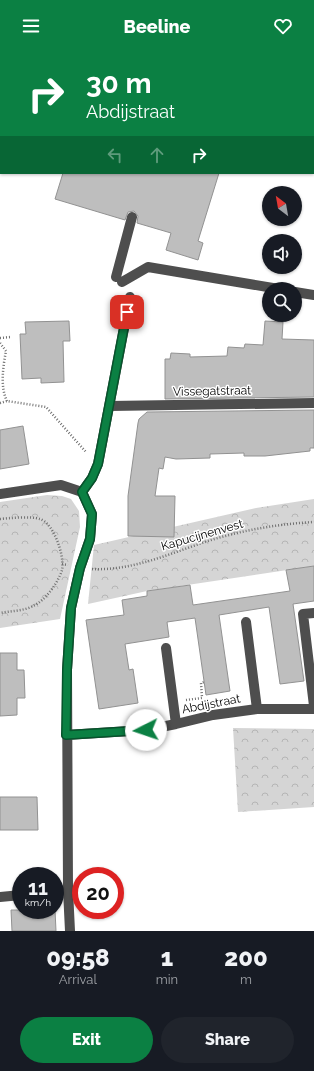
<!DOCTYPE html>
<style>
:root{--surface:#171b24;--page:#20242c;--text:#f1f3f6;--muted:#9ea1a6;--accent:#0b8043}
body{margin:0;font-family:Raleway,sans-serif;background:var(--page);color:var(--text);height:100vh;display:flex;flex-direction:column;font-size:15px;white-space:nowrap}
*{box-sizing:border-box;margin:0}
p{font-size:13px;color:var(--muted)}
.icon{flex:none;width:22px;height:22px;fill:none;stroke:currentColor;stroke-width:2;stroke-linecap:round;stroke-linejoin:round}
.map{position:relative;height:879px;overflow:hidden}
.details{display:flex;flex-direction:column;background:var(--surface);flex:1}
.details>*{flex:none}
.top-card{position:absolute;left:0px;top:0px;width:314px;height:122px;box-shadow:0 1px 3px #0004;background:#0b8043;color:#fff;overflow:hidden}
.needle{width:26px;rotate:329deg}
.tools{position:absolute;left:262px;top:134px;display:grid;gap:8px}
.tools a{display:grid;place-items:center;width:40px;height:40px;border-radius:50%;background:var(--surface);box-shadow:0 1px 3px #0004;font-size:20px}
.speed{position:absolute;left:12px;top:815px;display:flex;gap:8px;font-size:20px;font-weight:700;text-align:center}
.speed>*{display:grid;place-content:center;width:52px;height:52px;border-radius:50%;background:var(--surface);box-shadow:0 1px 3px #0004;line-height:1}
.speed small{font-size:10px;font-weight:400}
.speed .limit{border:6px solid #d22;background:#fff;color:#111}
.pin{position:absolute;display:grid;place-items:center;width:34px;height:34px;color:#fff;margin:-17px;border-radius:8px;box-shadow:0 2px 6px #0006}
.me{position:absolute;width:44px;margin:-22px;rotate:266deg;stroke-linejoin:round;filter:drop-shadow(0 0 3px #0008)}
.turn{display:flex;align-items:center;gap:14px;height:84px;padding:0 20px;font-size:18px}
.turn .icon{width:52px;height:52px;stroke-width:2.5}
.turn b{display:block;font-size:28px;line-height:34px}
.lanes{display:flex;align-items:center;height:38px;padding:0 20px;background:#0003;justify-content:center;gap:20px;direction:ltr}
.lanes .off{opacity:.35}
.eta{display:flex;justify-content:space-evenly;align-items:center;height:68px;text-align:center}
.eta b{font-size:24px;font-weight:800;line-height:28px}
.cta{display:flex;gap:8px;margin-top:auto;padding:8px 20px}
.cta a{flex:1;height:46px;border-radius:24px;background:var(--accent);color:#fff;font-size:16px;font-weight:800;line-height:46px;text-align:center}
.cta a+a{background:var(--page);color:var(--text)}
header{display:flex;justify-content:space-between;align-items:center;height:52px;padding:0 20px;background:var(--accent);color:#fff;font-size:18px;font-weight:800}
.map>svg:first-child{display:block}
</style>
<header><svg class="icon" aria-label="menu" viewBox="0 0 24 24"><path d="M4 6h16M4 12h16M4 18h16"/></svg>Beeline<svg class="icon" aria-label="heart" viewBox="0 0 24 24"><path d="M12 20l-8-8c-3-5 5-10 8-4 3-6 11-1 8 4z"/></svg></header>
<div class="map">
<svg width="314" height="879" viewBox="0 0 314 879">
<defs>
<pattern id="forest-crowns" width="20" height="18" patternUnits="userSpaceOnUse"><rect width="20" height="18" fill="#d5d5d5"/><path d="M2 6a3 3 0 1 1 6 0M12 15a3 3 0 1 1 6 0" fill="none" stroke="#b5b5b5"/></pattern>
</defs>
<rect width="100%" height="100%" fill="#fff"/>
<!-- forest -->
<path fill="url(#forest-crowns)" d="M47,443L62,444L71,447L79,459L80,475L60,567L0,576V450Z
M314,447V514L147,539L88,552L94,493L256,456Z
M233,676L314,677V755L238,760Z"/>
<!-- building -->
<path fill="#bebebe" stroke="#929292" d="M63,121H219L198,189L203,191L198,208L166,198L171,181L137,171L138,164L134,159L128,160L125,168L55,147Z
M69,269L70,289H63L64,330L41,331V326L22,327L20,282H26L25,270Z
M265,269L283,270L282,287L314,288V345L165,347V307H170L171,301L190,302V305L227,304L228,295L244,296L245,292L263,293Z
M314,358V396H310V399L265,404H244V401L210,402V406L176,407L165,405L163,417L159,416L155,444H175L174,485L128,484V444L138,371L139,367L147,360Z
M23,374L29,412L0,417V378Z
M314,514V549L293,552L304,629L280,632L269,555L219,563L230,639L206,643L195,566L167,570L169,585L125,592L129,618L133,617L138,651L99,657L86,568L124,563L122,548L147,544V539L190,533L193,553L290,539L286,518Z
M0,601H17V618H24L25,646H17V663L0,664Z
M0,745H37L38,778H0Z
M11,858H55L56,879H12Z"/>
<g fill="none" stroke-linecap="round" stroke-linejoin="round">
<!-- path -->
<path stroke="#707070" stroke-width="2.5" stroke-dasharray="1 2" stroke-linecap="butt" d="M0,101H1
M0,286L11,285
M0,291L6,299C3,315 0,335 7,349
M0,351L7,349L46,355L86,400
M0,467C10,466 31,464 40,467C54,471 65,505 62,518C58,531 45,549 33,554C24,559 10,559 0,561
M62,512L68,513
M92,517C133,519 171,501 208,489C243,478 278,472 314,470
M186,648L202,646L201,631L204,630"/>
<!-- minor -->
<path stroke="#4e4e4e" stroke-width="10" d="M116,225L132,165
M122,230L148,215L279,237
M295,240L314,243
M110,354L314,351
M82,440L92,426L98,412L130,245
M0,442L61,433L82,440
M314,561L303,562L314,654
M246,570L257,657
M166,596L176,672
M66,683L146,678L176,672L213,663L257,657H314
M55,839L68,838
M0,845L21,843
M70,879L68,838L67,618L71,556L80,516L90,487L92,462L82,440"/>
</g>
<g fill="none" stroke-linecap="round" stroke-linejoin="round">
<defs>
<path id="route" d="M127,260L98,412L92,426L82,440L92,462L90,487L80,516L71,556L67,618L66,683L146,678"/>
</defs>
<!-- route casing -->
<use href="#route" stroke="#07532c" stroke-width="10"/>
<!-- route -->
<use href="#route" stroke="#0b8043" stroke-width="7"/>
</g>
<g text-anchor="middle" dominant-baseline="central" stroke-width="3" stroke-linejoin="round" paint-order="stroke">
<!-- street labels -->
<g font-size="12" fill="#000" stroke="#fff">
<text transform="translate(212 339) rotate(-1)">Vissegatstraat</text>
<text transform="translate(202 483) rotate(-16)">Kapucijnenvest</text>
<text transform="translate(211 652) rotate(-11)">Abdijstraat</text>
</g>
</g>
</svg>
<div class="tools">
<a><svg class="needle" viewBox="-14 -14 28 28"><path d="M0-13l5 13h-10z" fill="#e53935"/><path d="M0 13l5-13h-10z" fill="#9ea1a6"/></svg></a>
<a><svg class="icon" aria-label="sound" viewBox="0 0 24 24"><path d="M4 9h4l5-4v14l-5-4H4zM17 9q2 3 0 6"/></svg></a>
<a><svg class="icon" aria-label="search" viewBox="0 0 24 24"><circle cx="10" cy="10" r="6"/><path d="M15 15l6 6"/></svg></a>
</div>
<div class="speed"><div>11<small>km/h</small></div><div class="limit">20</div></div>
<div class="pin" style="left:127px;top:260px;background:#d93025"><svg class="icon" aria-label="arrive" viewBox="0 0 24 24"><path d="M6 21V4h12l-3 4 3 4H6"/></svg></div>
<svg class="me" style="left:146px;top:678px" viewBox="-20 -20 40 40"><circle r="19" fill="#fff"/><path d="M0-13L10 11 0 6-10 11z" fill="#0b8043"/></svg>
<div class="top-card">
<div class="turn"><svg class="icon" aria-label="right" viewBox="0 0 24 24"><path d="M7 20v-9h11M14 6l5 5-5 5"/></svg><div><b>30 m</b>Abdijstraat</div></div>
<div class="lanes"><svg class="icon off" aria-label="left" viewBox="0 0 24 24"><path d="M17 20v-9H6M10 6l-5 5 5 5"/></svg><svg class="icon off" aria-label="ahead" viewBox="0 0 24 24"><path d="M12 20V5M6 11l6-6 6 6"/></svg><svg class="icon" aria-label="right" viewBox="0 0 24 24"><path d="M7 20v-9h11M14 6l5 5-5 5"/></svg></div>
</div>
</div>
<section class="details">
<div class="eta">
<div><b>09:58</b><p>Arrival</p></div>
<div><b>1</b><p>min</p></div>
<div><b>200</b><p>m</p></div>
</div>
<div class="cta"><a>Exit</a><a>Share</a></div>
</section>
